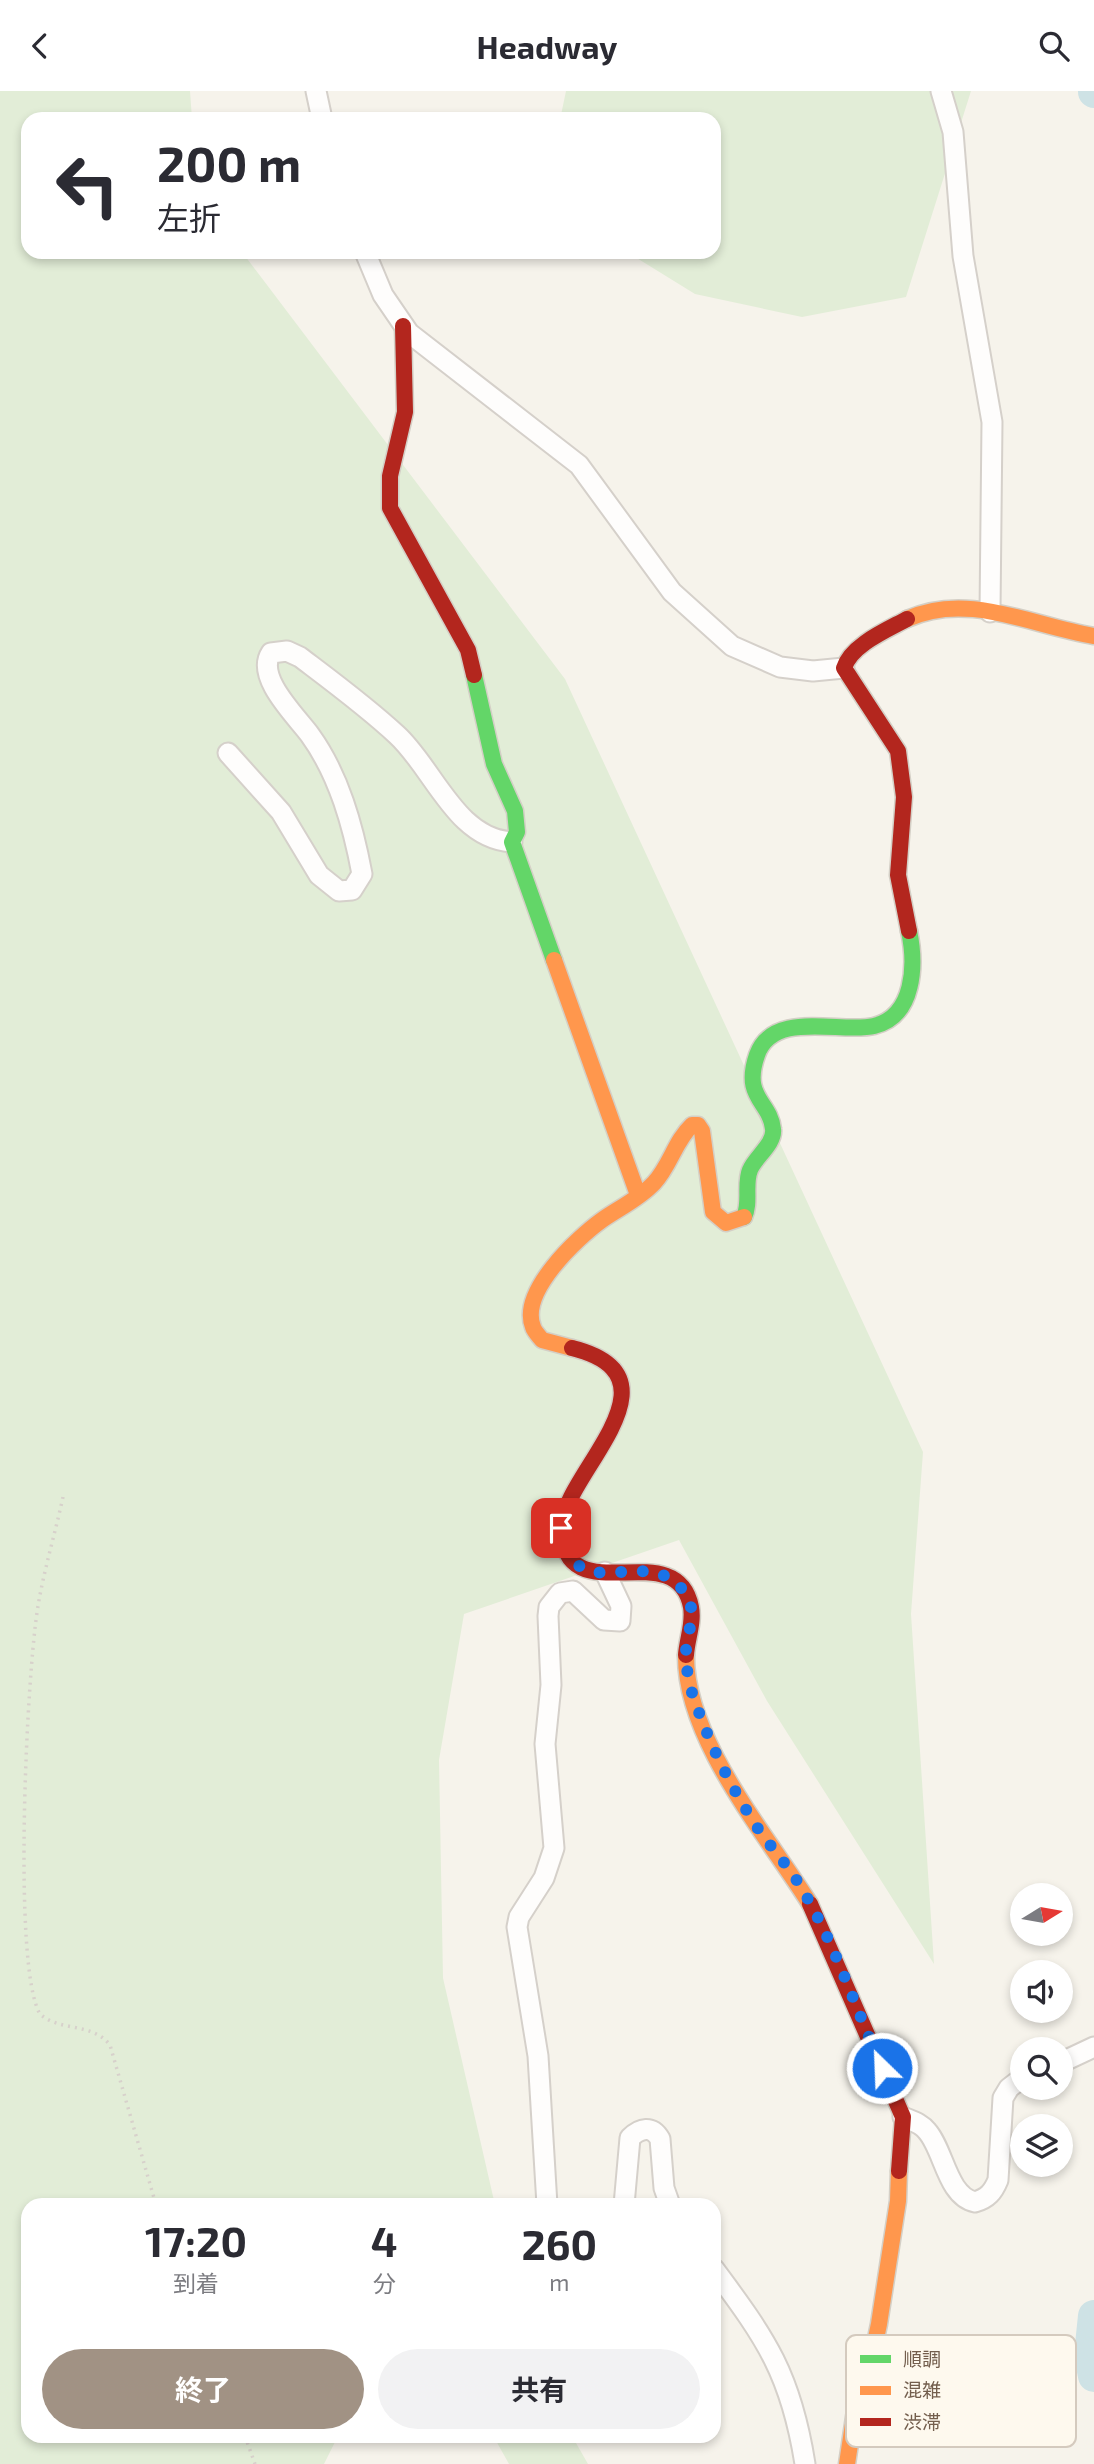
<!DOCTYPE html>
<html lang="ja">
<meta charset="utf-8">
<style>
:root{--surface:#fff;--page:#f2f2f3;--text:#2b2b33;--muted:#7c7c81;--accent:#a19284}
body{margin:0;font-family:"Exo 2","Noto Sans JP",sans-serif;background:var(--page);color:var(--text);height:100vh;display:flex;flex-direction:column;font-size:26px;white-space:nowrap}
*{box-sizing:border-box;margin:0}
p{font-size:23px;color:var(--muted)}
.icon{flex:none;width:38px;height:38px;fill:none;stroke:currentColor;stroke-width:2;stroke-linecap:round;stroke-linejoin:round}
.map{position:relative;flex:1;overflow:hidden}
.side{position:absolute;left:21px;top:2107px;width:700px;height:245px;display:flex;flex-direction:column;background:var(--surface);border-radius:21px;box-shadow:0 4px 10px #0003}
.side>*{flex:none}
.hud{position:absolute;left:21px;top:21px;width:700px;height:147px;border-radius:21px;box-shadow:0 4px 10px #0003;background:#fff;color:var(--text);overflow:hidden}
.needle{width:46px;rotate:79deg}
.buttons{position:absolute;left:1010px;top:1792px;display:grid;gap:14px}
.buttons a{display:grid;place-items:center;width:63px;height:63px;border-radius:50%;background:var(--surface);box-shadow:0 4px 10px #0003;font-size:35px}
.pin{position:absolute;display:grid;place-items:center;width:60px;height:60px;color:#fff;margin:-30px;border-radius:14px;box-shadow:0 4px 10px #0006}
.me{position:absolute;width:77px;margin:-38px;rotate:336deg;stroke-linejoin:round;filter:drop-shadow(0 0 5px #0008)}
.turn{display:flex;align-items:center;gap:24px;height:147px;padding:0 21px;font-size:32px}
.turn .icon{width:91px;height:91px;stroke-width:2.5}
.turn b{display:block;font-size:49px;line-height:60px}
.eta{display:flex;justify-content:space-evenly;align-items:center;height:119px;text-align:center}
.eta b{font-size:42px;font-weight:700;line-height:49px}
.button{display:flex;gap:14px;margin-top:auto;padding:14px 21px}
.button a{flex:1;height:80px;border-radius:42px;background:var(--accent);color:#fff;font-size:28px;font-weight:700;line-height:80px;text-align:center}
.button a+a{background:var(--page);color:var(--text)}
header{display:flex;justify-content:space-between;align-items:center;height:91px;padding:0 21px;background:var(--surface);font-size:32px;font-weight:700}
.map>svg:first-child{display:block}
</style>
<header><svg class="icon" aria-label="back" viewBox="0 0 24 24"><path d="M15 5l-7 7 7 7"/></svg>Headway<svg class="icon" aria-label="search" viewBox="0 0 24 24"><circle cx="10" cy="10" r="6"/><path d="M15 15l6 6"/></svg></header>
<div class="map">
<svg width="1094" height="2373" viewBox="0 0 1094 2373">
<rect width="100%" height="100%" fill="#f6f3eb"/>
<!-- green -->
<path fill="#e2edd7" d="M0,0H190L192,28H28V161H242L565,588L923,1361L911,1523L934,1873L767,1610L679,1449L464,1523L439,1669L443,1887L495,2114H28V2345H338L324,2373H0Z
M566,0H971L906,206L802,226L695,203L627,161H714V28H563L561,24Z
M489,2345H572L588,2373H509L495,2348Z"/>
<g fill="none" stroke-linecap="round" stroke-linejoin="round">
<!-- river -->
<path stroke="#cee2e5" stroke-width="32" d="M1094,0V1
M1094,2225L1090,2264L1094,2285"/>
<defs>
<path id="street" d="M316,0L322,28
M941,0L953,41L963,165L992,331L990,521
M365,161L383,204L409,242L579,374L672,501L732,555L780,576L813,580L844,577
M228,662L281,721L319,784L339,800L352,799L362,783C353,735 339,684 310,644C296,625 255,586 271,562L287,560L300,566C333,591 367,616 397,644C434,678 456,748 512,751
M1060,1972L1094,1956
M903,2026C912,2030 921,2032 927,2040C944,2059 947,2105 975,2111C988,2107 993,2101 998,2089L1003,2007L1009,1997L1022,1987
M547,2114L538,1965L517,1836L519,1826L544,1787L554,1757L545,1653L551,1594L548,1525L549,1516L560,1502L573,1500L604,1529L620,1530L621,1515L605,1481
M624,2114L630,2047C640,2037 652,2034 660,2048L664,2097L670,2114
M714,2178C767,2249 791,2284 805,2373"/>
<path id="fast" d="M474,584L494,673L515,720L517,741L512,751L554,869
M744,1126C751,1112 744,1093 750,1079C755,1066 775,1053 773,1038C770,1010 742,1007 757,964C773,918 842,943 874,935C915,925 916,873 909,840"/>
<path id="slow" d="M907,528C968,500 1032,535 1094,545
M554,869L638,1104
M572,1257L542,1249C539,1245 534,1240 533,1236C519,1201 577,1147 602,1129C619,1117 639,1108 654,1092C670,1075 675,1050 692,1034H698L702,1040L713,1121L726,1132L744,1126
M686,1564C685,1649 767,1744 810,1813
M847,2373L856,2313L871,2271L879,2233L898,2110L899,2080"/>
<path id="jam" d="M403,235L405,321L390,385V417L468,559L474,584
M907,528C887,539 851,554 844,577L898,660L904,706L898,784L909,840
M572,1257C689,1286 563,1383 562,1435C561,1527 676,1440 691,1516C694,1532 687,1548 686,1564
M810,1813L903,2026L899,2080"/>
</defs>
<!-- street casing -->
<use href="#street" stroke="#d5d0ca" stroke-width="23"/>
<!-- fast casing -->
<use href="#fast" stroke="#d4cfc6" stroke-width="19"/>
<!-- slow casing -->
<use href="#slow" stroke="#d4cfc6" stroke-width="19"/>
<!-- jam casing -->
<use href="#jam" stroke="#d4cfc6" stroke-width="19"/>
<!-- path -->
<path stroke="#d7d1cb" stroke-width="3.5" stroke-dasharray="2 5" stroke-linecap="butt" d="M63,1406C55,1443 44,1479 38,1515C27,1579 12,1876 40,1923C60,1941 92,1931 110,1954L156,2114
M245,2345L255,2373"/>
<!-- street -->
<use href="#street" stroke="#fefdfc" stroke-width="19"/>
<!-- fast -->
<use href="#fast" stroke="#63d668" stroke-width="16"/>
<!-- slow -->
<use href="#slow" stroke="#ff974d" stroke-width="16"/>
<!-- jam -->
<use href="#jam" stroke="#b3261e" stroke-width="16"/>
</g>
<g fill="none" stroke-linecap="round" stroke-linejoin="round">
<!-- route -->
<path stroke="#1a73e8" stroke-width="12" stroke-dasharray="0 21.6" d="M561,1437C574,1523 648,1448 685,1502C700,1523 684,1545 686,1568C687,1582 690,1598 695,1610C710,1654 730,1694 755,1733C770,1756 789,1775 802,1798C835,1853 856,1918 882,1977"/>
</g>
<!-- legend -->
<rect x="846" y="2244" width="230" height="112" rx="10" fill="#fef9ee" stroke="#d4cabe" stroke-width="2"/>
<rect x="860" y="2264" width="31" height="8" fill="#63d668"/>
<rect x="860" y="2295" width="31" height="9" fill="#ff974d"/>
<rect x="860" y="2327" width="31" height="8" fill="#b3261e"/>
<g font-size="19" fill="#735e4d">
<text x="903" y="2275">順調</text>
<text x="903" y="2306">混雑</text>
<text x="903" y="2338">渋滞</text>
</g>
</svg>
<div class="buttons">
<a><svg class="needle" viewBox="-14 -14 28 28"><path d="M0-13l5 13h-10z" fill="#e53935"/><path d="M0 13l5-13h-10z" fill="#7c7c81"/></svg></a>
<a><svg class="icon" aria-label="sound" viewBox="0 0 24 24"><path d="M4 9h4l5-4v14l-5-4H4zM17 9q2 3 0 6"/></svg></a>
<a><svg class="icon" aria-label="search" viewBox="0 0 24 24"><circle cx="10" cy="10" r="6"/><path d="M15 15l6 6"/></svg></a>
<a><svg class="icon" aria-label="layers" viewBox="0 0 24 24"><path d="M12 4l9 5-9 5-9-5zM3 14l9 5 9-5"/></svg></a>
</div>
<div class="pin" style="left:561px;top:1437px;background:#d93025"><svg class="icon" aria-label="arrive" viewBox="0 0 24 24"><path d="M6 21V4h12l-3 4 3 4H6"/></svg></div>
<svg class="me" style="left:882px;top:1977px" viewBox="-20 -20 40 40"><circle r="17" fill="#1a73e8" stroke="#fff" stroke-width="3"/><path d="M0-11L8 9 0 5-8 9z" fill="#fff"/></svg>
<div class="hud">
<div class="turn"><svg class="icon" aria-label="left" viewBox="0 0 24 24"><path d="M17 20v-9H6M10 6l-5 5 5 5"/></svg><div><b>200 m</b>左折</div></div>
</div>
<section class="side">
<div class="eta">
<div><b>17:20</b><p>到着</p></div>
<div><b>4</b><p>分</p></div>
<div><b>260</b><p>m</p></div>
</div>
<div class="button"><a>終了</a><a>共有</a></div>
</section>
</div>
